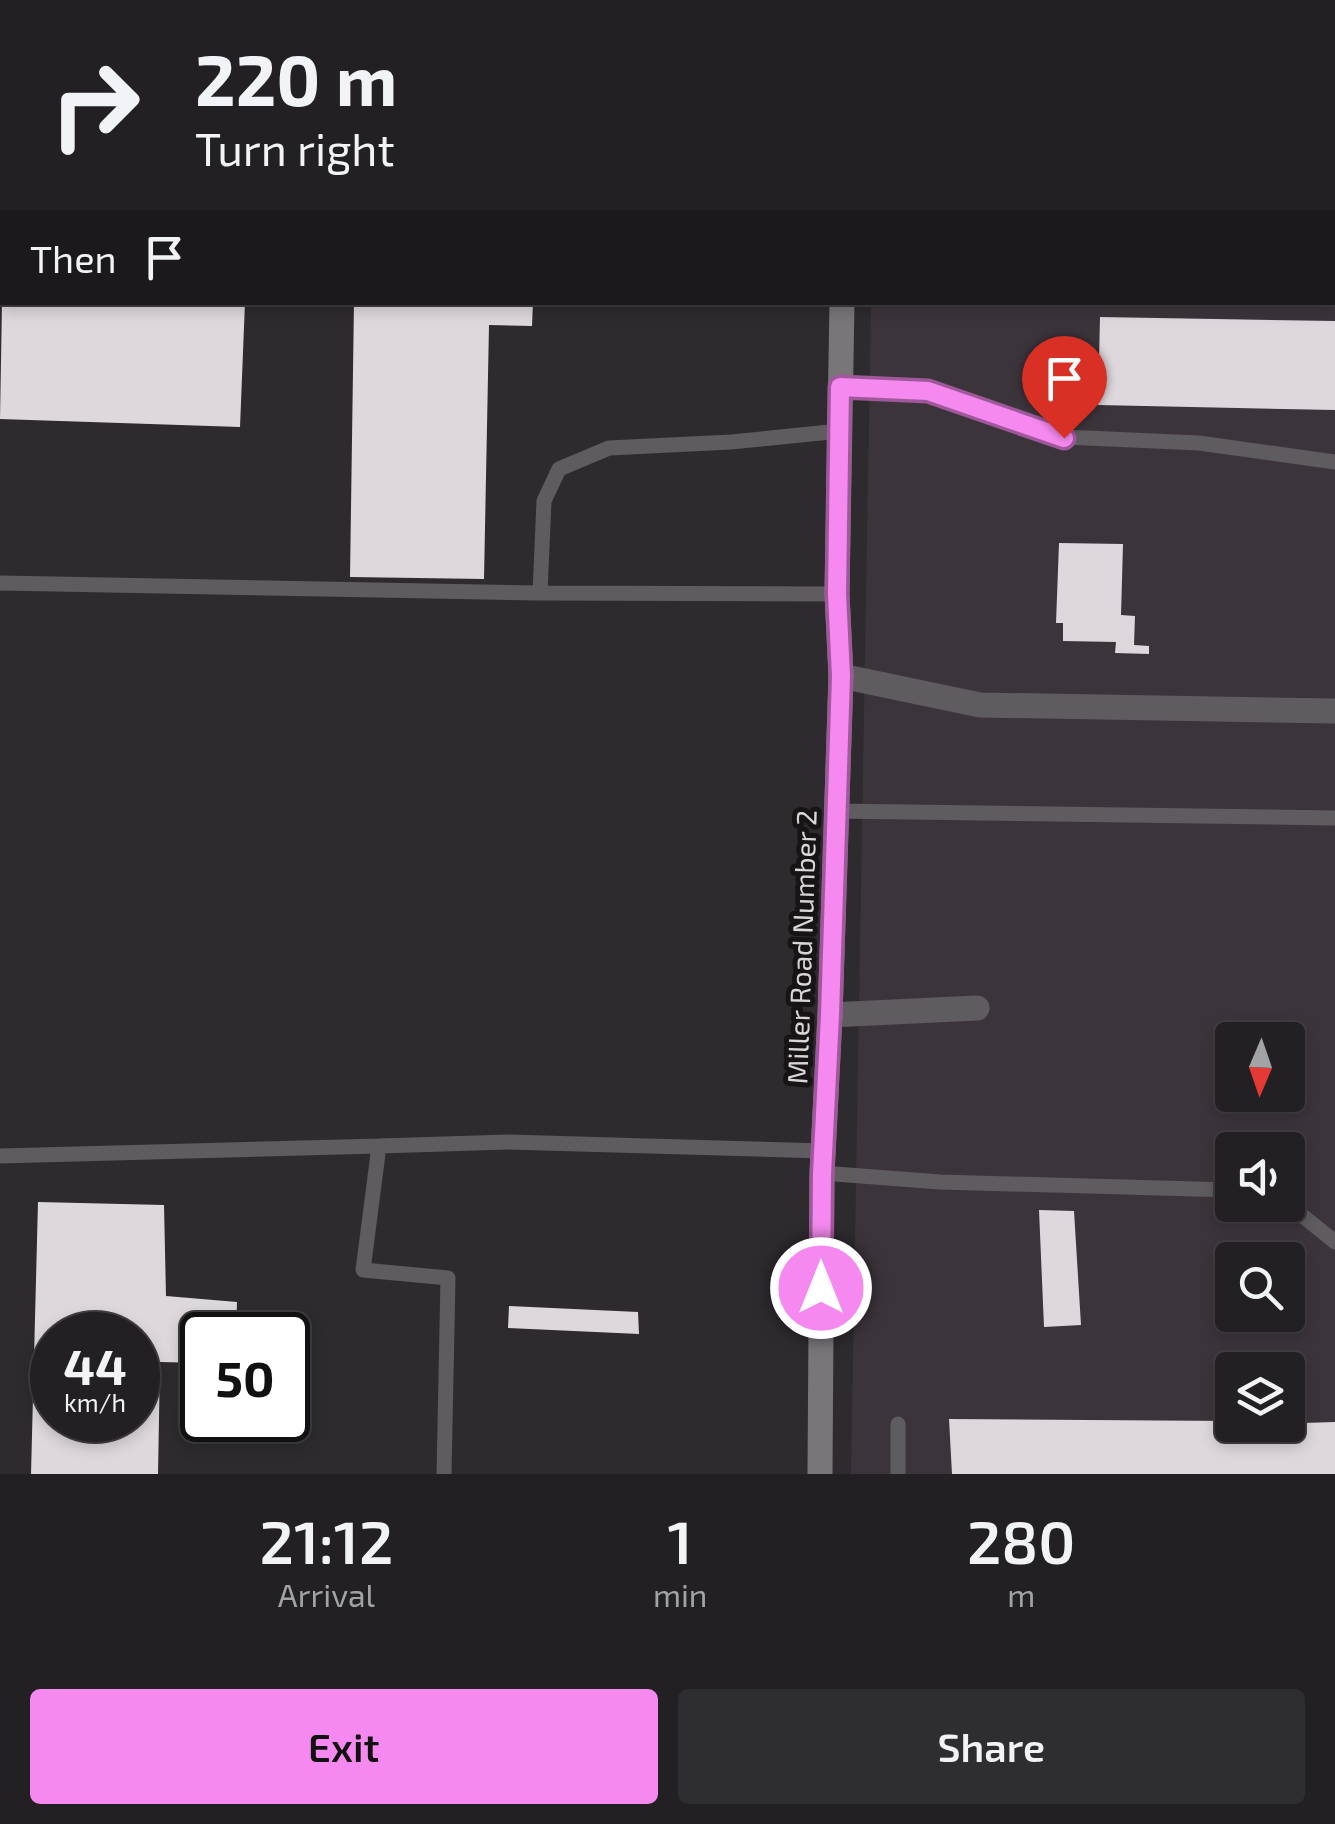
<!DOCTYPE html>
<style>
:root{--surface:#222022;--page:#2e2d2f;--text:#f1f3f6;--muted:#a2a3a5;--line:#3f3e40;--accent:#f589ef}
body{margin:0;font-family:"Exo 2",sans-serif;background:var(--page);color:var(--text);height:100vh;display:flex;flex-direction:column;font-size:38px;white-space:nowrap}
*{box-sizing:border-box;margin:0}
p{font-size:32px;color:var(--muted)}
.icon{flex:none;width:55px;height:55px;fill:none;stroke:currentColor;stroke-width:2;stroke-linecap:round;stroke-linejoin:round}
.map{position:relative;height:1474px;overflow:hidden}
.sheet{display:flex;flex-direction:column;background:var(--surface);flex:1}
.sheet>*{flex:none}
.hud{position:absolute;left:0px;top:0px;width:1335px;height:305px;box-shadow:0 5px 15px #0003,0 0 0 2px var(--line);background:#222022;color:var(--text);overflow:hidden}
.needle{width:65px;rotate:182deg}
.tools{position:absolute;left:1215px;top:1022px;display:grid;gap:20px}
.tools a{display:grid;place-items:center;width:90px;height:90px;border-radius:10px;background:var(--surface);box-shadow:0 5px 15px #0003,0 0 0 2px var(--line);font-size:50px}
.speed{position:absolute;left:30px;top:1312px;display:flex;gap:20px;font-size:50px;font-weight:700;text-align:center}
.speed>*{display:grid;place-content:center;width:130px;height:130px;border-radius:50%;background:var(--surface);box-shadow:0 5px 15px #0003,0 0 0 2px var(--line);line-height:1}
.speed small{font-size:25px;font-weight:400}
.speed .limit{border:5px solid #111;border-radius:15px;background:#fff;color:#111}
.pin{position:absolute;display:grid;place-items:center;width:85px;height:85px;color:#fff;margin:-102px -42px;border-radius:50% 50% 50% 0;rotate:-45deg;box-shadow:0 0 10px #0007}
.pin .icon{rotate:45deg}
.me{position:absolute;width:110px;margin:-55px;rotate:0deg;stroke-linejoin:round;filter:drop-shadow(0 0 8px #0008)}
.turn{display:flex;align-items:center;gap:35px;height:210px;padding:0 30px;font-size:45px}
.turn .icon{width:130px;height:130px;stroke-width:2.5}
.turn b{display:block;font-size:70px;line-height:85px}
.then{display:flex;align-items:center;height:95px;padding:0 30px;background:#0003;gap:20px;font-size:38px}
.eta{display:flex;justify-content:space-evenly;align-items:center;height:170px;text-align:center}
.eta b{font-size:60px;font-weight:600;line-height:70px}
.primary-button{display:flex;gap:20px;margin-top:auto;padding:20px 30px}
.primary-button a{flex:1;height:115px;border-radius:10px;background:var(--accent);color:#111;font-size:40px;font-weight:600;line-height:115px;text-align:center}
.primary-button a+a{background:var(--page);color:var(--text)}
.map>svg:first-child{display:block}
</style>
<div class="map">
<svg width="1335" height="1474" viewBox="0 0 1335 1474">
<rect width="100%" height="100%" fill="#2e2b2e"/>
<!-- built -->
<path fill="#3c343b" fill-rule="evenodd" d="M877,0H1335V1474H851L871,303L1332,302V2ZM1232,1040H1288V1095H1232ZM1232,1150H1288V1205H1232ZM1232,1260H1288V1315H1232ZM1232,1370H1288V1425H1232Z"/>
<!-- green -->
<path fill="#594157" d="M0,0H621L2,2V225Z"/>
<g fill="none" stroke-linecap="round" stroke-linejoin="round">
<!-- stream -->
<path stroke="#300e2e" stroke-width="8" d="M473,2L477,0
M0,158H2"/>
</g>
<!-- building -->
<path fill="#ddd8dc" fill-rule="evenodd" d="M2,302H245L240,427L0,419Z
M354,302H533L532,326L489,325L484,579L350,577Z
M1100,317L1335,321V410L1098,405Z
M1059,543L1123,544L1121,615L1135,616L1134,645L1149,646V654L1115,653L1116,642L1063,641V623H1056Z
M38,1202L164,1205L166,1296L237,1302L236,1335H202V1363L160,1362L158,1474H31ZM52,1335H138V1420H52Z
M1039,1210L1074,1211L1081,1325L1044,1327Z
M509,1306L638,1312L639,1334L508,1328Z
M949,1419L1232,1421V1425L1335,1422V1474H952Z"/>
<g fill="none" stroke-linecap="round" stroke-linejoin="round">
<!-- service -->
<path stroke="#5e5c5e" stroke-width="15" d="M1332,140H1335
M840,387L928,391L1064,437L1199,443L1335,462
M0,583L540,593L837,594
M540,593L544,501L559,469L609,448L731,442L840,431
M835,811L1335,818
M0,1156L379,1146
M822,1173L940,1182L1232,1190
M1288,1204L1335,1242
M444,1474L448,1278L363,1270L379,1146L508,1142L823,1151
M898,1474V1424"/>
<!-- minor -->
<path stroke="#5e5c5e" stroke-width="25" d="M841,676L980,705L1335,711
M830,1015L977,1008"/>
<!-- secondary -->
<path stroke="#797679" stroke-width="25" d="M847,2V0
M820,1474L822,1173L830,1015L841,676L837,594L842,302"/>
</g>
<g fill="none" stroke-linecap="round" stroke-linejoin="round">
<defs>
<path id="route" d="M821,1288L822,1174L830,1015L841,676L837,594L840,387L928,391L1064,438"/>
</defs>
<!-- route casing -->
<use href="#route" stroke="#9f599b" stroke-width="25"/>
<!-- route -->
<use href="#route" stroke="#f589ef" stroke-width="18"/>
</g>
<g text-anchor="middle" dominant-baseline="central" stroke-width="10" stroke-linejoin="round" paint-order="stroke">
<!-- street labels -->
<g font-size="28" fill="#d8d6d7" stroke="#161415">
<text transform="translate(801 947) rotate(-88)">Miller Road Number 2</text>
</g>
</g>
</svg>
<div class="tools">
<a><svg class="needle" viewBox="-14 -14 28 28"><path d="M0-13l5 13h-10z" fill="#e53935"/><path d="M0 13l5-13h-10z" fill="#a2a3a5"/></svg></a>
<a><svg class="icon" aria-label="sound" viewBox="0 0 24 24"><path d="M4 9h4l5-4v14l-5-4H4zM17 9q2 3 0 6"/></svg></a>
<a><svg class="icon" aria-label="search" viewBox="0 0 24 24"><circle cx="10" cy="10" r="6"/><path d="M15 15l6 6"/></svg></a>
<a><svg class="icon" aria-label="layers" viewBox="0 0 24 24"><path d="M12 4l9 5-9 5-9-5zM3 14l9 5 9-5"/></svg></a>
</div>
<div class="speed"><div>44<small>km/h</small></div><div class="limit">50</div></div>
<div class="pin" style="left:1064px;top:438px;background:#d93025"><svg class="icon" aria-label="arrive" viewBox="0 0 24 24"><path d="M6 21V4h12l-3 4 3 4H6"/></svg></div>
<svg class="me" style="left:821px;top:1288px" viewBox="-20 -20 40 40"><circle r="17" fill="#f589ef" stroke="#fff" stroke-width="3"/><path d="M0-11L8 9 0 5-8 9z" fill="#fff"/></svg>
<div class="hud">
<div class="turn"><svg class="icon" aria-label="right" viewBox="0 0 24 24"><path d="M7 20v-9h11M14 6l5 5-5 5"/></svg><div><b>220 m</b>Turn right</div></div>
<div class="then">Then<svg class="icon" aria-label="arrive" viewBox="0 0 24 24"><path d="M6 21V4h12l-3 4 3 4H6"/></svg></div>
</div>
</div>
<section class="sheet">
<div class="eta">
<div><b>21:12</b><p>Arrival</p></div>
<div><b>1</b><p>min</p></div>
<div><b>280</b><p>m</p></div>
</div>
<div class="primary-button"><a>Exit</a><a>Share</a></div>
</section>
